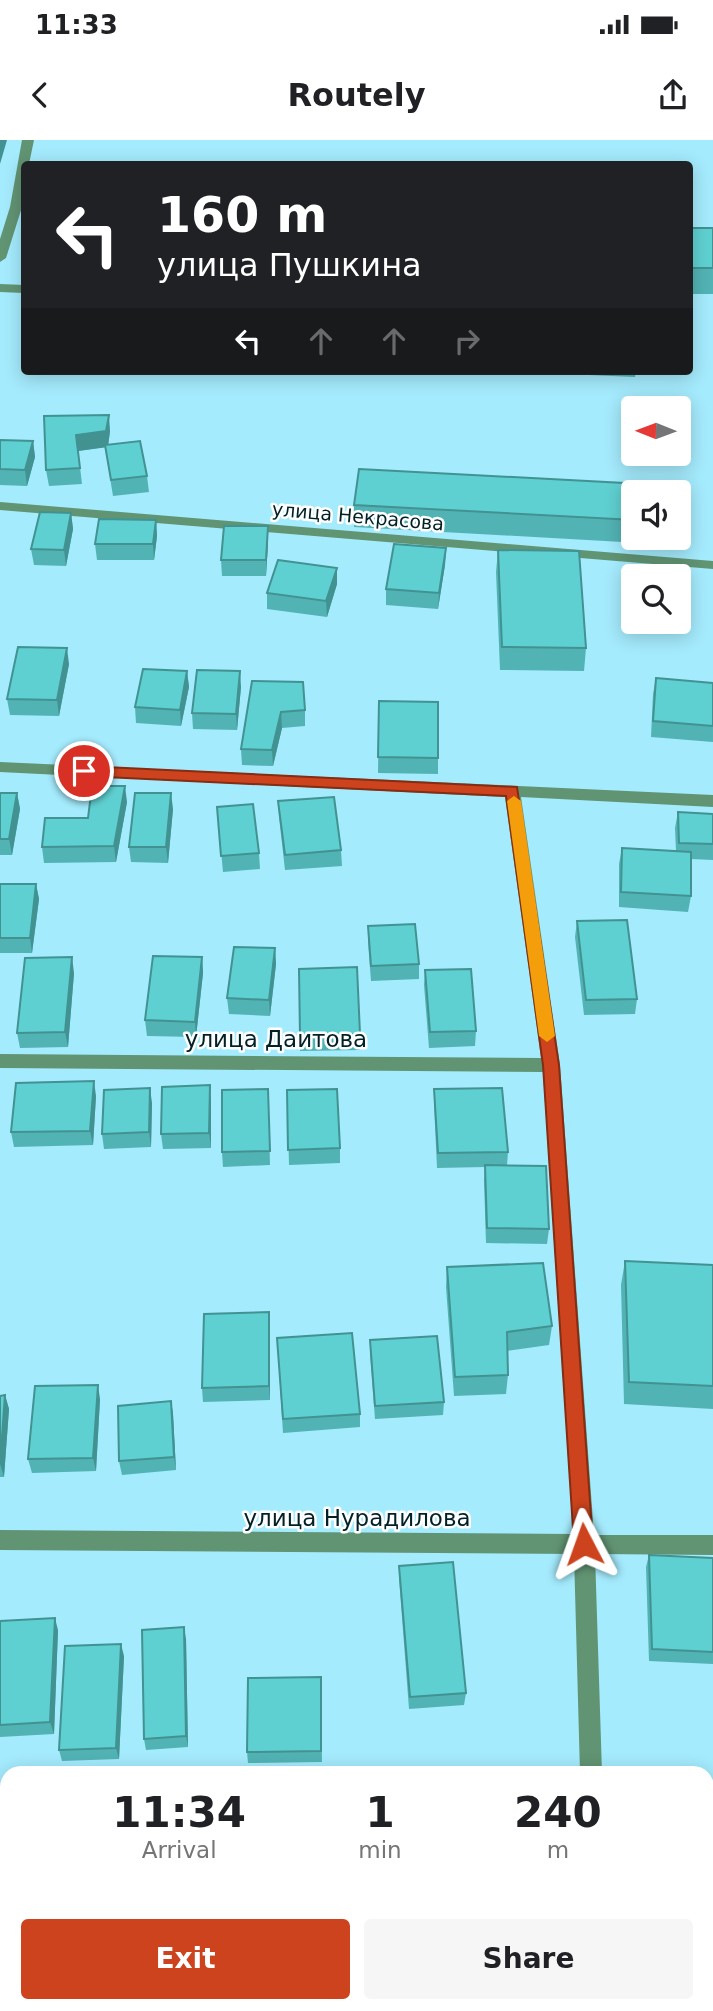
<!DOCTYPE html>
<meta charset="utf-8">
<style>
:root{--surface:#fff;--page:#f6f6f6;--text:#202124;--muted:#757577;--accent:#cc431d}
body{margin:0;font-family:"DejaVu Sans",sans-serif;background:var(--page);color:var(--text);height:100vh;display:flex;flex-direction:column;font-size:26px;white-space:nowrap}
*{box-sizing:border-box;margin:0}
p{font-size:23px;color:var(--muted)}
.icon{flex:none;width:38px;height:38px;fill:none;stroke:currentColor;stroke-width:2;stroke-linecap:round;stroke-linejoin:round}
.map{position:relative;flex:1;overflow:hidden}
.side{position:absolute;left:0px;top:1626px;width:714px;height:247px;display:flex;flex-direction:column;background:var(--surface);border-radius:21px 21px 0 0;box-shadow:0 4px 18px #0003}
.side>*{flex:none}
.hud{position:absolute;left:21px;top:21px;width:672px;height:214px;border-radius:7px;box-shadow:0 4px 18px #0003;background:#202124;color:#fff;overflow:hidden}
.needle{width:46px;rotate:271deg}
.fabs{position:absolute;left:621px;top:256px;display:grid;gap:14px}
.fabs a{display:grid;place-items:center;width:70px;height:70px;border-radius:7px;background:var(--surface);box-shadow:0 4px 18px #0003;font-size:35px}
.pin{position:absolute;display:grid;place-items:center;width:60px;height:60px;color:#fff;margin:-30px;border:4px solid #fff;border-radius:50%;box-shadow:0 2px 7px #0007}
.me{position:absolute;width:77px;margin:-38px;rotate:356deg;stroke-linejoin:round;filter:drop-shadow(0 0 5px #0008)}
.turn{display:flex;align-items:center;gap:24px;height:147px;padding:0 21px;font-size:32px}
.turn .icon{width:91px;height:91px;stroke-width:2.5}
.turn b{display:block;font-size:49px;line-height:60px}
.lanes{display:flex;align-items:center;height:66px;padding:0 21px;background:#0003;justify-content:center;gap:35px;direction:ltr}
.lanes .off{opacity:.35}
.eta{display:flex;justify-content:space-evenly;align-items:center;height:119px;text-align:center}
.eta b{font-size:42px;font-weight:600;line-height:49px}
.primary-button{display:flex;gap:14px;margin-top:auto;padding:14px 21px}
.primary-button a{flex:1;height:80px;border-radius:7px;background:var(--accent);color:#fff;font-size:28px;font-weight:600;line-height:80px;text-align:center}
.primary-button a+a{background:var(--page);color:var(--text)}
.status{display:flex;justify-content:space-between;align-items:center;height:49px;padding:0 35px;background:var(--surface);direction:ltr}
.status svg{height:19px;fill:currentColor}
header{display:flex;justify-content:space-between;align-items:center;height:91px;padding:0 21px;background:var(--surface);font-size:32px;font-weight:600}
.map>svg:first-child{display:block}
</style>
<div class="status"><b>11:33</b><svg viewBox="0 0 49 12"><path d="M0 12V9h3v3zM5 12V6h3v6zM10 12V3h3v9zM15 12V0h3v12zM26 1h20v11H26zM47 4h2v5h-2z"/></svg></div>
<header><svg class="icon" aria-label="back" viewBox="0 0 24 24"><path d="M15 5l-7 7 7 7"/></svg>Routely<svg class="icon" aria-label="share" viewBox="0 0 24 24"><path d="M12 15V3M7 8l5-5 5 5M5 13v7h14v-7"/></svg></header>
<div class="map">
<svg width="713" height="1871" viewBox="0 0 713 1871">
<rect width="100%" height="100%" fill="#a4ebfd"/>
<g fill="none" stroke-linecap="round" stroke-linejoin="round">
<!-- street -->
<path fill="#619473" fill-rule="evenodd" d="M22,0H34L29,24H24L22,67L6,118L0,122V99L10,67Z
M0,144L24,145V153L0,152Z
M0,362L713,421V429L0,370Z
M0,622L713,655V667L521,657L560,925L594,1395H713V1415L595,1414L602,1633H580L574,1414L0,1410V1390L573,1394L543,932L0,928V914L541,918L505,657L0,632Z
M586,1866H610V1871H586Z"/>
</g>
<!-- wall -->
<path fill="#52b3b4" d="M690,88H713V154H690Z
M498,231H636L635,237Z
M110,291L108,305L147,336L149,352L113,356L105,307L78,311L82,344L49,346L46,330Z
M0,300L33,301L35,317L27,346L0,345Z
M634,352V397H641L640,403L354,387V365Z
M71,373L73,389L66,426L34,425L31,409Z
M156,380L157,396L154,420H97L95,404Z
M268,386V402L266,436H222L221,420Z
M446,408L445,425L438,469L386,465V449Z
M498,410L586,508L584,531L500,530L496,432Z
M337,428V444L327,477L267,469V453Z
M69,524L59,576L10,575L7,559Z
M187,531L189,547L181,586L136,583L135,567Z
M656,538L713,543V602L651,597L653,554Z
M252,541L305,570V586L282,588L273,626L242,625L241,609Z
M241,547L237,590L193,589L192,573Z
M379,561L438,618V634L378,633Z
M0,653H17L20,669L12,715H0Z
M278,661L341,710L342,726L285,730L279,677Z
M127,662L116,722L44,723L42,707L88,678Z
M217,667L259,713L260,729L223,732Z
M173,669L168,723L131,722L129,707Z
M678,672L713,674V720L691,719V756L688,772L619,767V724L622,708L676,711L675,688Z
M0,744H36L39,759L32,813H0Z
M577,781L637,859L635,874L584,875L575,797Z
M368,786L419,824V839L371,841L368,802Z
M275,808L276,824L270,876L229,874L227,858Z
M202,817L203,833L196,897L147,896L145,880Z
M299,829L360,894V910L300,911Z
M425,830L476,891L475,906L429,908L424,845Z
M74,833L68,907L20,908L17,893Z
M268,949L270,1025L223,1027L222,1012Z
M434,949L508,1012L507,1025L549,1089L547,1104L486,1103L484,1040L485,1027L437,1028L434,964Z
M287,950L340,1008V1023L289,1025Z
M96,956L93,1005L14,1007L11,992Z
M211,960V1008L163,1009L161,994Z
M152,963L151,1007L104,1009L102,994Z
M625,1121L713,1125V1269L624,1264L621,1145Z
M447,1127L552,1186L549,1205L507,1211L508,1235L506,1254L454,1256L446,1147Z
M270,1186V1260L203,1262L202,1248Z
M277,1198L360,1274V1287L283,1293Z
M370,1200L444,1262L443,1275L375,1279L370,1214Z
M5,1255L9,1269L4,1337H0V1256Z
M100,1259L96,1331L32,1333L28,1319Z
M171,1261L173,1274L176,1330L122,1335L119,1321Z
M649,1415L713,1418V1524L649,1521L646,1427Z
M399,1426L466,1553L464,1565L409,1569L399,1438Z
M0,1481L58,1490L54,1594L0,1597Z
M186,1499L188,1607L146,1610L144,1599Z
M124,1516L119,1619L62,1621L59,1610Z
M321,1537L322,1622L248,1623L247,1612Z
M7,1741V1843H0V1742Z"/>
<!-- shaded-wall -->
<path fill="#429292" d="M0,0H7L0,24Z
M109,275L110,291L108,307L78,311L82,344L76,295Z
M33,301L35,317L27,346L25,330Z
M71,373L73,389L66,426L64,410Z
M156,380L157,396L154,420L153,404Z
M268,386V402L266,436V420Z
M446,408L445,425L438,469L439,453Z
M337,428V444L327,477L326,461Z
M67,508L69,524L59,576L57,560Z
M187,531L189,547L181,586L180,570Z
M240,531L241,547L237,590L236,574Z
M281,572L282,588L273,626L272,610Z
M125,646L127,662L116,722L114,706Z
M17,653L20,669L12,715L9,699Z
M171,653L173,669L168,723L166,707Z
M36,744L39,759L32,813L30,798Z
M275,808L276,824L270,876L269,860Z
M72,817L74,833L68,907L65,892Z
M202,817L203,833L196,897L195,882Z
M94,941L96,956L93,1005L90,991Z
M210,945L211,960V1008L209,993Z
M150,948L152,963L151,1007L149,992Z
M269,1172L270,1186V1260L269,1246Z
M98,1245L100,1259L96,1331L93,1318Z
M5,1255L9,1269L4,1337L0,1324Z
M171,1261L173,1274L176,1330L174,1317Z
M55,1478L58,1490L54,1594L50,1582Z
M184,1487L186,1499L188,1607L186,1596Z
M121,1504L124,1516L119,1619L116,1608Z"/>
<!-- building -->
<path fill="#5fd0d1" stroke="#429292" stroke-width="2" d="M690,88H713V128H690Z
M109,275L106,291L76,295L80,328L46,330L44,276Z
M0,300L33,301L25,330L0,329Z
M140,301L147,336L111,340L105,305Z
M359,329L643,344V352H634V380L354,365Z
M40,372L71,373L64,410L31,409Z
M99,379L156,380L153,404H95Z
M224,386H268L266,420H221Z
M394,404L446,408L439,453L386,449Z
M498,410L579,411L586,508L502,507Z
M278,420L337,428L326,461L267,453Z
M18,507L67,508L57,560L7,559Z
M143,529L187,531L180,570L135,567Z
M197,530L240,531L236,574L192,573Z
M656,538L713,543V586L653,581Z
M252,541L303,542L305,570L281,572L272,610L241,609Z
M379,561L438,562V618L378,617Z
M92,646H125L114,706L42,707L45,678H88Z
M0,653H17L9,699H0Z
M135,653H171L166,707H129Z
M334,657L341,710L285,715L278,661Z
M253,664L259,713L221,716L217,667Z
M678,672L713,674V704L679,703Z
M622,708L691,712V756L621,752Z
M0,744H36L30,798H0Z
M627,780L637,859L586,860L577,781Z
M415,784L419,824L371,826L368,786Z
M234,807L275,808L269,860L227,858Z
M153,816L202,817L195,882L145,880Z
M72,817L65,892L17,893L25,818Z
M357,827L360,894L300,896L299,829Z
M471,829L476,891L430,892L425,830Z
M94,941L90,991L11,992L16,943Z
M210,945L209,993L161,994L162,947Z
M150,948L149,992L102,994L104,950Z
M502,948L508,1012L438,1013L434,949Z
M268,949L270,1011L222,1012V950Z
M337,949L340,1008L288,1010L287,950Z
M485,1025L546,1026L549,1089L487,1088Z
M625,1121L713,1125V1246L629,1242Z
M543,1123L552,1186L507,1192L508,1235L455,1237L447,1127Z
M269,1172V1246L202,1248L204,1174Z
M352,1193L360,1274L283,1279L277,1198Z
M437,1196L444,1262L375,1266L370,1200Z
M98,1245L93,1318L28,1319L35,1246Z
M5,1255L0,1324V1256Z
M171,1261L174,1317L119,1321L118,1266Z
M649,1415L713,1418V1512L652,1509Z
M453,1422L466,1553L410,1557L399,1426Z
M55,1478L50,1582L0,1585V1481Z
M184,1487L186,1596L144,1599L142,1490Z
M121,1504L116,1608L59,1610L65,1506Z
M321,1537V1611L247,1612L248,1538Z
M7,1741V1833L0,1834V1742Z
M116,1866H239V1871H116Z
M260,1866H364V1871H260Z"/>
<!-- route -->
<path fill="#cc431d" stroke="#852c13" stroke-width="2" d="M84,626L517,647L559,925L593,1404L590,1410L584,1413L577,1410L574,1404L543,925L506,656L84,636L77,631Z"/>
<!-- slow -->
<path fill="#f59e0b" d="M514,656L521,661L555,896L547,902L539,896L507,661Z"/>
<g text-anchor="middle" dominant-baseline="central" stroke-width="5" stroke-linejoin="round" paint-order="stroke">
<!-- far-street labels -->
<g font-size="19" fill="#022027" stroke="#fefefe">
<text transform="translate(358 376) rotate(5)">улица Некрасова</text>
</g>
<!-- street labels -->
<g font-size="23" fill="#022027" stroke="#fefefe">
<text x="276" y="899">улица Даитова</text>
<text x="357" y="1378">улица Нурадилова</text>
</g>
</g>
</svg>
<div class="fabs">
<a><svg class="needle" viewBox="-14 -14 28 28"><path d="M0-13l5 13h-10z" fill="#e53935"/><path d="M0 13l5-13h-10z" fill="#757577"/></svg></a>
<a><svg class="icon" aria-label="sound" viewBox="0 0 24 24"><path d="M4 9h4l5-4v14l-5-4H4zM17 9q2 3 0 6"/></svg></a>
<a><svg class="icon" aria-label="search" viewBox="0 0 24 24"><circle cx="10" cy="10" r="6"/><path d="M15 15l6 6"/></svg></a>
</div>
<div class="pin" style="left:84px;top:631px;background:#d93025"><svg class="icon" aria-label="arrive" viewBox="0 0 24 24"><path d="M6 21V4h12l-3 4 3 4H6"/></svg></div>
<svg class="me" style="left:584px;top:1404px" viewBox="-20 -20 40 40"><path d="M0-17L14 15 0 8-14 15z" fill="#cc431d" stroke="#fff" stroke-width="4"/></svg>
<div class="hud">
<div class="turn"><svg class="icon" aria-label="left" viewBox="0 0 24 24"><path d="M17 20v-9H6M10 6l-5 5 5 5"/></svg><div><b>160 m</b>улица Пушкина</div></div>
<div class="lanes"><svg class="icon" aria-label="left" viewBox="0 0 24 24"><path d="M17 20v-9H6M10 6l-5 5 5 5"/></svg><svg class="icon off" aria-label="ahead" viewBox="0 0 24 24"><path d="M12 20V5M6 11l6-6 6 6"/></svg><svg class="icon off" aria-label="ahead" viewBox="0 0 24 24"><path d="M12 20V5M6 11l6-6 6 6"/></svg><svg class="icon off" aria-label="right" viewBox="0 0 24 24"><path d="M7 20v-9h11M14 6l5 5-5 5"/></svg></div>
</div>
<section class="side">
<div class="eta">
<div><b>11:34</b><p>Arrival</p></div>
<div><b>1</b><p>min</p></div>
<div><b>240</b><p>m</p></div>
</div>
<div class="primary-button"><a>Exit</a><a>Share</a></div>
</section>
</div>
